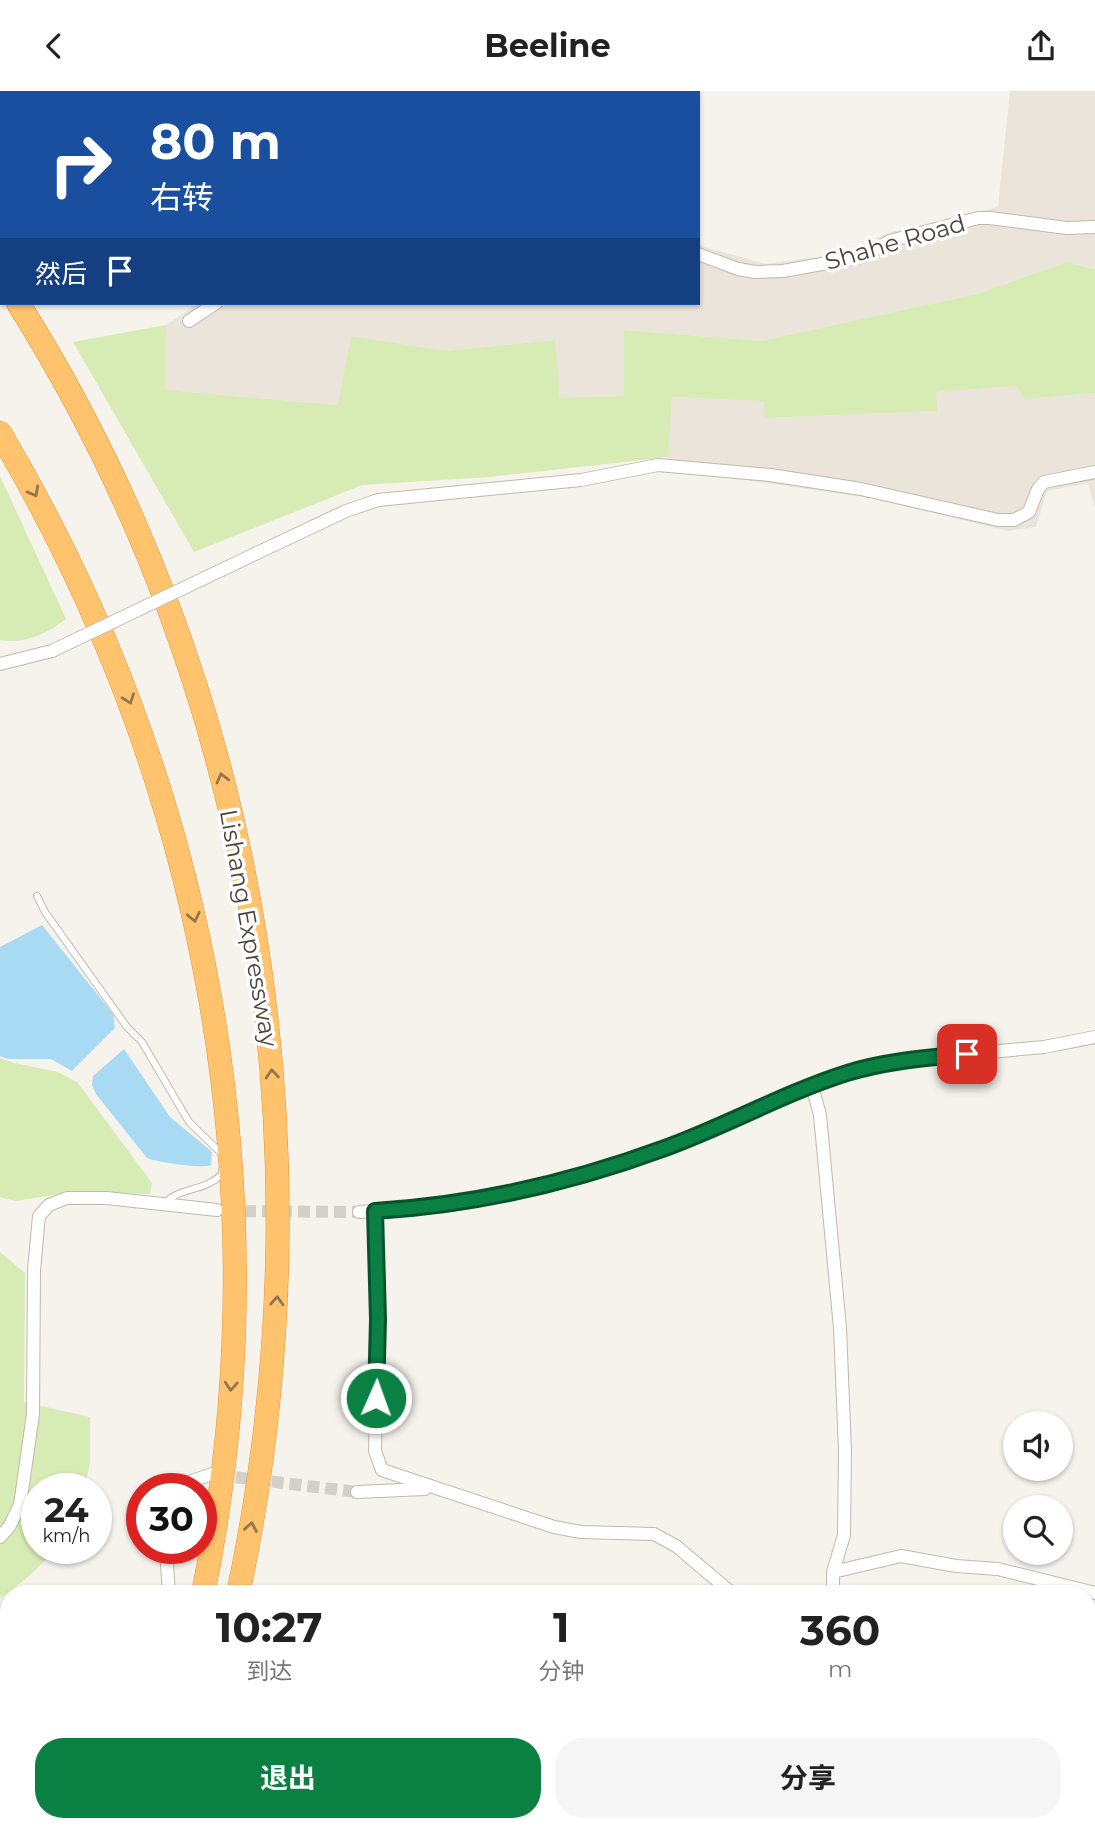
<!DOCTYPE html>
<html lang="zh">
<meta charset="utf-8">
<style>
:root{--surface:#fff;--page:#f6f6f6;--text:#222;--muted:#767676;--accent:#0b8043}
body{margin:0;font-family:Montserrat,"Noto Sans SC",sans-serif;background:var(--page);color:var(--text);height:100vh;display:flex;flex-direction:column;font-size:26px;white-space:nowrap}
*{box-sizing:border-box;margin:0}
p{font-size:23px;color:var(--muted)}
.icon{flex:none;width:38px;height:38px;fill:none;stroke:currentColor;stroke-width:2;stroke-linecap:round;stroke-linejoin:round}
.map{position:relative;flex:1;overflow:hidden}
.details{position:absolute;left:0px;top:1494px;width:1096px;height:247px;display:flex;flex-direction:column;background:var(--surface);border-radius:28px 28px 0 0;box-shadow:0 2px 5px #0004}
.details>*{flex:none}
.guide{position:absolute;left:0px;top:0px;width:700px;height:214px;box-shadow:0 2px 5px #0004;background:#1a4fa0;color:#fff;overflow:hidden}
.tools{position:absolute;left:1003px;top:1320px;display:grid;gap:14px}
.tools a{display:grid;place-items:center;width:70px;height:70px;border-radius:50%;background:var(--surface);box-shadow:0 2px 5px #0004;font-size:35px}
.speed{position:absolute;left:21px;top:1382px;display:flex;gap:14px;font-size:35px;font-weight:700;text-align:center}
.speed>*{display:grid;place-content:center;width:91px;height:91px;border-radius:50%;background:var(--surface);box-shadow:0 2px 5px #0004;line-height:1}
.speed small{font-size:18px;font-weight:400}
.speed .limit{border:10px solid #d22;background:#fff;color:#111}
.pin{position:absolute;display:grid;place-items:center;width:60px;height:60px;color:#fff;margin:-30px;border-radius:14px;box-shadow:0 4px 10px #0006}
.me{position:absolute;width:77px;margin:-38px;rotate:2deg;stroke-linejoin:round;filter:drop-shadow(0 0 5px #0008)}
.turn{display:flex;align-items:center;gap:24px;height:147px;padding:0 35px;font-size:32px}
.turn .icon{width:91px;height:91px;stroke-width:2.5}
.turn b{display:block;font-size:49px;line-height:60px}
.then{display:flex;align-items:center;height:66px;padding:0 35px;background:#0003;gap:14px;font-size:26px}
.eta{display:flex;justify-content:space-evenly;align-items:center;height:119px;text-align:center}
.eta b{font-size:42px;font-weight:700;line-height:49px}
.action{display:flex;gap:14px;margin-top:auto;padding:14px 35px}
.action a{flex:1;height:80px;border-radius:28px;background:var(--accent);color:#fff;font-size:28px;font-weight:700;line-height:80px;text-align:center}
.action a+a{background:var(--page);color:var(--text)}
header{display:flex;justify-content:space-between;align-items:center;height:91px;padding:0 35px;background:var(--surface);font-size:32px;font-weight:700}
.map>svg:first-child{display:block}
</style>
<header><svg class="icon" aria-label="back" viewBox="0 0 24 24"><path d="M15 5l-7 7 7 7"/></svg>Beeline<svg class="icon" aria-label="share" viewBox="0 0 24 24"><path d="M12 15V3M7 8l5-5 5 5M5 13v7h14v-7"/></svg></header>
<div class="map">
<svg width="1095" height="1741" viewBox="0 0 1095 1741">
<rect width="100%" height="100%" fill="#f6f2ec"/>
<!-- residential -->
<path fill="#eae4da" d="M1010,0H1095V178L1067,171L977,203L761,250L624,239L625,305L560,308L554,249L445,260L351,245L339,314L164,299L166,234L199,212H698V154L766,173L844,162L888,142L998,116Z
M1016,295L1025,308L1095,302V418L1088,392L1047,400L1036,436L1008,440L870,407L667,378L672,306L765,310L766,327L936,320L935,301Z"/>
<!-- green -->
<path fill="#d7ebb4" d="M1067,171L1095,178V302L1025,308L1016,295L936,301L937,320L765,327L764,310L672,306L668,366L489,386L362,394L194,461L73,251L166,234L165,299L338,314L351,245L446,260L555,249L560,307L624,305V239L761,250L977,203Z
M0,385L66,528C46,543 26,553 0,549Z
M0,967L14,972L58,981L77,991L152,1092L150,1103L73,1101L15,1110L0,1106Z
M0,1161L25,1182L24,1311L90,1326V1371L85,1398H37V1458H54C39,1479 21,1492 0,1507Z
M735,1732L856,1733L863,1741H732Z
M43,1733H132L130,1741H41Z
M344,1733H473L474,1741H332Z"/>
<!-- water -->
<path fill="#a8daf3" d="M42,834L113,923L115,937L72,980L51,968H8L0,965V856Z
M124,958L170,1026L212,1061L211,1074C203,1078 156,1071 147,1067L96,1003L92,994L93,985Z
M1095,1663V1741H1068L1070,1733L1087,1732L1088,1674Z
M481,1733H584V1741H483Z"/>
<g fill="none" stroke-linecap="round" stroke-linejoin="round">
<!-- minor-tunnel -->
<path stroke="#d4cfc8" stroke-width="12" stroke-dasharray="12 6" stroke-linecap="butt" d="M226,1120L359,1121
M218,1384L357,1401"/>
<defs>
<path id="service" d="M37,805L45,821L127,936L142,951L189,1031L221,1062
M165,1112C179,1096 205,1101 222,1083V1079"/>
<path id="minor" d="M698,163L738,178L755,181L783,180L861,166L890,150L978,127H990L1067,137L1095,136
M189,230L216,212
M257,462L346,420L378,409L581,389L658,374L770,384L861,398L998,429H1014L1029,421L1038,398L1044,391L1095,381
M0,573L52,560
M812,995L820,1024L840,1237L845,1360L844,1444L833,1481V1503
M375,1120L378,1228L375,1360L382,1379L554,1436L581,1441L654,1443L676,1455L733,1503
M359,1121L435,1116L465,1112L583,1085L668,1056L825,989L869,976L912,968L1044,956L1095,946
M180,1398L189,1391L212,1383
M357,1401L425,1398
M0,1446L9,1436L20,1414L33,1323L34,1179L39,1125L49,1114L67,1107H106L217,1119
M166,1458L169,1503
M833,1481L901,1465L956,1475L998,1478L1095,1502
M0,1581L9,1585
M831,1732L837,1741"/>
<path id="motorway" d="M0,182L2,185
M18,212C259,595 332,1062 238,1503
M0,342C207,692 284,1104 203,1503
M137,1741L140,1732
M167,1741L171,1732"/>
</defs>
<!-- service casing -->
<use href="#service" stroke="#c2b9ae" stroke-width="8"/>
<!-- minor casing -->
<use href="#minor" stroke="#c2b9ae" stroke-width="14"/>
<!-- motorway casing -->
<use href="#motorway" stroke="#e39739" stroke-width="24"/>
<!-- service -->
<use href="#service" stroke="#fff" stroke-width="6"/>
<!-- minor -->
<use href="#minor" stroke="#fff" stroke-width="12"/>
<!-- motorway -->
<use href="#motorway" stroke="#ffc36e" stroke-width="23"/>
<defs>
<path id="minor-bridge" d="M52,560L257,462"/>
</defs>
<!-- minor-bridge casing -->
<use href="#minor-bridge" stroke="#c2b9ae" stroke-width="14" stroke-linecap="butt"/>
<!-- minor-bridge -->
<use href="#minor-bridge" stroke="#fff" stroke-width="12"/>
</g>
<!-- one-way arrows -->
<defs><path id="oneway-chevron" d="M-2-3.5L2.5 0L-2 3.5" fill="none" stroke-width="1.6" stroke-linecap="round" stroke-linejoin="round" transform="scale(1.75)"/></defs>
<g stroke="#93764e">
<use href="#oneway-chevron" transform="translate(34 401) rotate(61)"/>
<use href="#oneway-chevron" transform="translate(129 608) rotate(70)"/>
<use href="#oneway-chevron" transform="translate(222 687) rotate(-105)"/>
<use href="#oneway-chevron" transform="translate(194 826) rotate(78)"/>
<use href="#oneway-chevron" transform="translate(272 983) rotate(-95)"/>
<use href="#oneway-chevron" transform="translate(277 1210) rotate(-87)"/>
<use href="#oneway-chevron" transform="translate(231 1295) rotate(94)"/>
<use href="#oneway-chevron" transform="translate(251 1436) rotate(-80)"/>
</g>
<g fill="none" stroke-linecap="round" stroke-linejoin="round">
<defs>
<path id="route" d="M376,1307L378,1228L375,1120C475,1114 570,1092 665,1057C726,1035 784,1002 847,982C886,970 926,967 967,963"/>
</defs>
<!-- route casing -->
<use href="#route" stroke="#07532c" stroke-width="18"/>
<!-- route -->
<use href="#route" stroke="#0b8043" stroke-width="12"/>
</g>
<g text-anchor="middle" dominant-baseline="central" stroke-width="7" stroke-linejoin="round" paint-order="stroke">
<!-- street labels -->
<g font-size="24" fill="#4b4339" stroke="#fff">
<text transform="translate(895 151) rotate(-16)">Shahe Road</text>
<text transform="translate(249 837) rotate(80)">Lishang Expressway</text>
</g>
</g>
</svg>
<div class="tools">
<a><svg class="icon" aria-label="sound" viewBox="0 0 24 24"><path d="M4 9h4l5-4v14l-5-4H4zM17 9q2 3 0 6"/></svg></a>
<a><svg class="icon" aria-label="search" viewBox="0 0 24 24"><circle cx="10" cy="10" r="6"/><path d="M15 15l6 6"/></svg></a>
</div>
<div class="speed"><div>24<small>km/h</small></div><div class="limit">30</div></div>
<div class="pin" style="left:967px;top:963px;background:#d93025"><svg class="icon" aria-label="arrive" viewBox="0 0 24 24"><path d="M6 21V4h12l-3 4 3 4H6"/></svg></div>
<svg class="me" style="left:376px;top:1307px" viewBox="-20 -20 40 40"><circle r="17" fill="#0b8043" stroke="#fff" stroke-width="3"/><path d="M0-11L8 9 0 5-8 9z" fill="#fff"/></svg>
<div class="guide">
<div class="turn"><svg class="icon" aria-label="right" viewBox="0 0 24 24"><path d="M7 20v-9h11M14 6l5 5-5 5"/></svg><div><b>80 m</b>右转</div></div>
<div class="then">然后<svg class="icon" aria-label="arrive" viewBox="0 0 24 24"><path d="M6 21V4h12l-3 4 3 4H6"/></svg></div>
</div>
<section class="details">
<div class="eta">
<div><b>10:27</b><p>到达</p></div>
<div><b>1</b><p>分钟</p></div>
<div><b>360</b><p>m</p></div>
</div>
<div class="action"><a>退出</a><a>分享</a></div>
</section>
</div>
